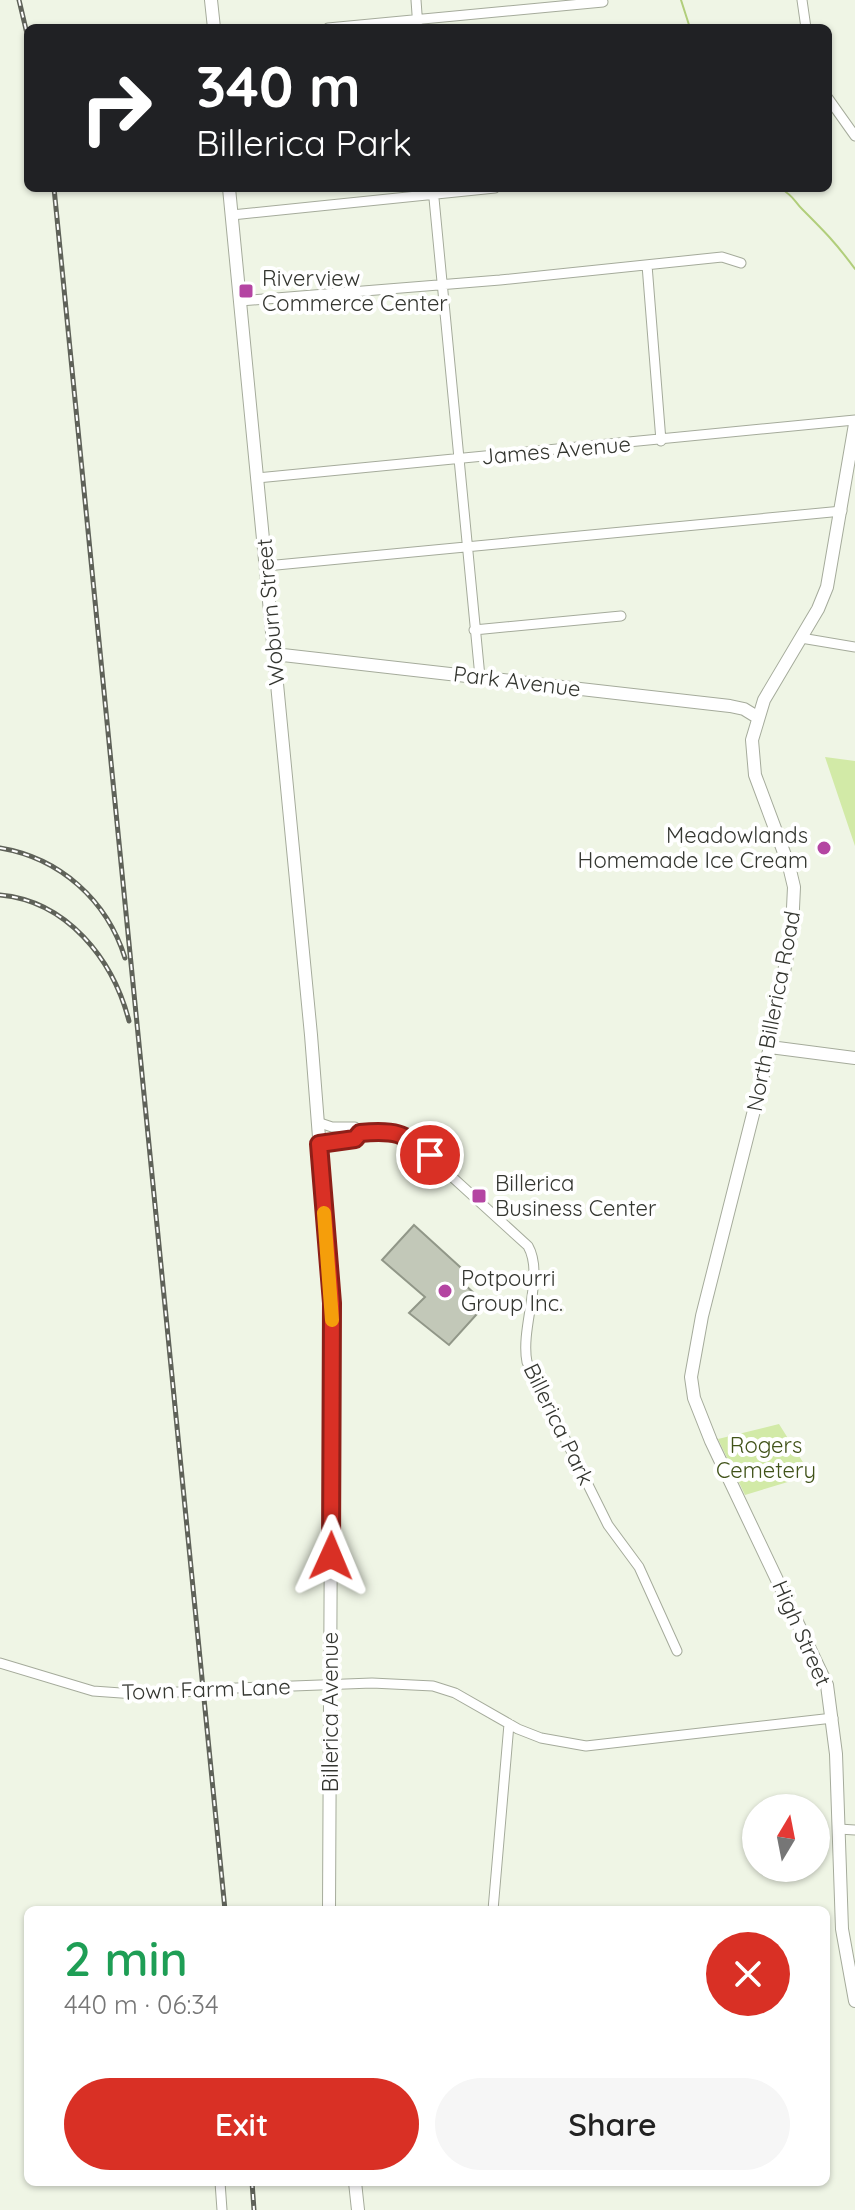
<!DOCTYPE html>
<meta charset="utf-8">
<style>
:root{--surface:#fff;--page:#f6f6f6;--text:#222;--muted:#767676;--accent:#d93025}
body{margin:0;font-family:Quicksand,sans-serif;background:var(--page);color:var(--text);height:100vh;display:flex;flex-direction:column;font-size:30px;white-space:nowrap}
*{box-sizing:border-box;margin:0}
p{font-size:26px;color:var(--muted)}
.icon{flex:none;width:44px;height:44px;fill:none;stroke:currentColor;stroke-width:2;stroke-linecap:round;stroke-linejoin:round}
.map{position:relative;flex:1;overflow:hidden}
.drawer{position:absolute;left:24px;top:1906px;width:806px;height:280px;display:flex;flex-direction:column;background:var(--surface);border-radius:12px;box-shadow:0 2px 6px #0004}
.drawer>*{flex:none}
.banner{position:absolute;left:24px;top:24px;width:808px;height:168px;border-radius:12px;box-shadow:0 2px 6px #0004;background:#202124;color:#fff;overflow:hidden}
.needle{width:52px;rotate:10deg}
.tools{position:absolute;left:742px;top:1794px;display:grid;gap:16px}
.tools a{display:grid;place-items:center;width:88px;height:88px;border-radius:50%;background:var(--surface);box-shadow:0 2px 6px #0004;font-size:40px}
.pin{position:absolute;display:grid;place-items:center;width:68px;height:68px;color:#fff;margin:-34px;border:4px solid #fff;border-radius:50%;box-shadow:0 2px 8px #0007}
.me{position:absolute;width:88px;margin:-44px;rotate:1deg;stroke-linejoin:round;filter:drop-shadow(0 0 6px #0008)}
.turn{display:flex;align-items:center;gap:28px;height:168px;padding:0 40px;font-size:36px}
.turn .icon{width:104px;height:104px;stroke-width:2.5}
.turn b{display:block;font-size:56px;line-height:68px}
.round{display:grid;place-items:center;flex:none;width:84px;height:84px;border-radius:42px;background:var(--page)}
.summary{display:flex;align-items:center;justify-content:space-between;height:136px;padding:0 40px}
h1{font-size:48px;font-weight:600;line-height:60px;color:#1e9e55}
.primary-button{display:flex;gap:16px;margin-top:auto;padding:16px 40px}
.primary-button a{flex:1;height:92px;border-radius:48px;background:var(--accent);color:#fff;font-size:32px;font-weight:600;line-height:92px;text-align:center}
.primary-button a+a{background:var(--page);color:var(--text)}
.map>svg:first-child{display:block}
</style>
<div class="map">
<svg width="855" height="2210" viewBox="0 0 855 2210">
<rect width="100%" height="100%" fill="#eff5e5"/>
<!-- green -->
<path fill="#d2eaa7" d="M825,757L855,761V846Z
M779,1424L811,1475L745,1495L718,1439Z"/>
<g fill="none" stroke-linecap="round" stroke-linejoin="round">
<!-- stream -->
<path stroke="#b1ce7b" stroke-width="2" d="M681,0L690,28
M780,188C795,197 793,200 803,210C825,232 836,243 855,269"/>
</g>
<!-- building -->
<path fill="#c2c8b8" stroke="#919788" stroke-width="2" d="M414,1225L470,1276L464,1284L486,1304L449,1345L409,1313L425,1297L382,1260Z"/>
<g fill="none" stroke-linecap="round" stroke-linejoin="round">
<defs>
<path id="street" d="M416,0L418,28
M802,0L806,28
M328,28L603,2
M828,98L855,136
M433,188L480,677
M232,215L495,188
M647,265L661,441
M240,301L500,280L722,257L741,263
M257,478L855,420
M266,566L842,511
M474,630L621,616
M801,638L855,647
M317,1122L332,1127H355L360,1133
M319,1144L355,1139L360,1133L388,1130L406,1135L528,1246C545,1276 520,1327 527,1362L608,1525L639,1567L677,1651
M0,1663L93,1691L135,1694L200,1691
M211,1689L372,1683L433,1686L455,1693L518,1729L541,1738L586,1746L833,1718
M839,1829L855,1830
M493,1910L509,1724
M220,2182L222,2210"/>
<path id="secondary" d="M211,0L214,28
M229,188L311,1035L332,1303L329,1910
M855,424L827,587L818,609L764,700L752,740L755,775L789,866L794,887L792,929L770,1047L702,1316L691,1377L694,1398L711,1441L827,1685L836,1754L842,1929L855,2001
M274,654L730,706L744,709L757,717
M770,1047L855,1058
M355,2182L358,2210"/>
</defs>
<!-- street casing -->
<use href="#street" stroke="#a5ab9b" stroke-width="11"/>
<!-- secondary casing -->
<use href="#secondary" stroke="#a5ab9b" stroke-width="14"/>
<!-- street -->
<use href="#street" stroke="#fff" stroke-width="9"/>
<!-- secondary -->
<use href="#secondary" stroke="#fff" stroke-width="12"/>
<defs>
<path id="rail" d="M19,0L28,38
M54,188L225,1910
M0,848C60,858 107,900 125,958
M0,895C67,901 113,959 129,1021
M252,2182L254,2210"/>
</defs>
<!-- rail casing -->
<use href="#rail" stroke="#5f6259" stroke-width="5"/>
<!-- rail -->
<use href="#rail" stroke="#fff" stroke-width="2" stroke-dasharray="6" stroke-linecap="butt"/>
<defs>
<path id="street-bridge" d="M200,1691L211,1689"/>
</defs>
<!-- street-bridge casing -->
<use href="#street-bridge" stroke="#a5ab9b" stroke-width="11" stroke-linecap="butt"/>
<!-- street-bridge -->
<use href="#street-bridge" stroke="#fff" stroke-width="9"/>
</g>
<g fill="none" stroke-linecap="round" stroke-linejoin="round">
<defs>
<path id="route" d="M331,1556L332,1303L319,1144L355,1139L360,1133C394,1130 404,1132 430,1155"/>
</defs>
<!-- route casing -->
<use href="#route" stroke="#8d1f18" stroke-width="20"/>
<!-- route -->
<use href="#route" stroke="#d93025" stroke-width="14"/>
<!-- slow -->
<path stroke="#f59e0b" stroke-width="14" d="M324,1213L332,1320"/>
</g>
<!-- markers -->
<g fill="#b445a2" stroke="#fff" stroke-width="3">
<rect x="238" y="283" width="16" height="16" rx="4"/>
<circle cx="824" cy="848" r="8"/>
<rect x="471" y="1188" width="16" height="16" rx="4"/>
<circle cx="445" cy="1291" r="8"/>
</g>
<g text-anchor="middle" dominant-baseline="central" stroke-width="8" stroke-linejoin="round" paint-order="stroke">
<!-- poi labels -->
<g font-size="22" fill="#343630" stroke="#fff" text-anchor="start">
<text x="262" y="278">Riverview<tspan x="262" dy="25">Commerce Center</tspan></text>
<text x="808" y="835" text-anchor="end">Meadowlands<tspan x="808" dy="25">Homemade Ice Cream</tspan></text>
<text x="495" y="1183">Billerica<tspan x="495" dy="25">Business Center</tspan></text>
<text x="461" y="1278">Potpourri<tspan x="461" dy="25">Group Inc.</tspan></text>
</g>
<!-- street labels -->
<g font-size="22" fill="#343630" stroke="#fff">
<text transform="translate(556 450) rotate(-5)">James Avenue</text>
<text transform="translate(270 612) rotate(-95)">Woburn Street</text>
<text transform="translate(517 681) rotate(7)">Park Avenue</text>
<text transform="translate(773 1011) rotate(-79)">North Billerica Road</text>
<text transform="translate(559 1424) rotate(64)">Billerica Park</text>
<text transform="translate(802 1633) rotate(66)">High Street</text>
<text transform="translate(206 1689) rotate(-2)">Town Farm Lane</text>
<text transform="translate(330 1712) rotate(-90)">Billerica Avenue</text>
</g>
<!-- park labels -->
<g font-size="22" fill="#415319" stroke="#fff">
<text x="766" y="1445">Rogers<tspan x="766" dy="25">Cemetery</tspan></text>
</g>
</g>
</svg>
<div class="tools">
<a><svg class="needle" viewBox="-14 -14 28 28"><path d="M0-13l5 13h-10z" fill="#e53935"/><path d="M0 13l5-13h-10z" fill="#767676"/></svg></a>
</div>
<div class="pin" style="left:430px;top:1155px;background:#d93025"><svg class="icon" aria-label="arrive" viewBox="0 0 24 24"><path d="M6 21V4h12l-3 4 3 4H6"/></svg></div>
<svg class="me" style="left:331px;top:1556px" viewBox="-20 -20 40 40"><path d="M0-17L14 15 0 8-14 15z" fill="#d93025" stroke="#fff" stroke-width="4"/></svg>
<div class="banner">
<div class="turn"><svg class="icon" aria-label="right" viewBox="0 0 24 24"><path d="M7 20v-9h11M14 6l5 5-5 5"/></svg><div><b>340 m</b>Billerica Park</div></div>
</div>
<section class="drawer">
<div class="summary"><div><h1>2 min</h1><p>440 m · 06:34</p></div><a class="round" style="background:#d93025;color:#fff"><svg class="icon" aria-label="close" viewBox="0 0 24 24"><path d="M6 6l12 12M18 6L6 18"/></svg></a></div>
<div class="primary-button"><a>Exit</a><a>Share</a></div>
</section>
</div>
